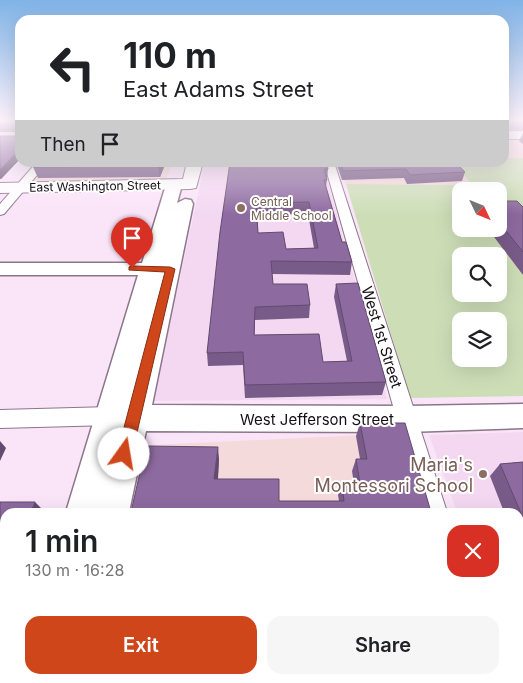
<!DOCTYPE html>
<meta charset="utf-8">
<style>
:root{--surface:#fff;--page:#f6f6f6;--text:#202124;--muted:#757577;--accent:#cf461b}
body{margin:0;font-family:Inter,sans-serif;background:var(--page);color:var(--text);height:100vh;display:flex;flex-direction:column;font-size:19px;white-space:nowrap}
*{box-sizing:border-box;margin:0}
p{font-size:16px;color:var(--muted)}
.icon{flex:none;width:28px;height:28px;fill:none;stroke:currentColor;stroke-width:2;stroke-linecap:round;stroke-linejoin:round}
.map{position:relative;flex:1;overflow:hidden}
.panel{position:absolute;left:0px;top:508px;width:524px;height:176px;display:flex;flex-direction:column;background:var(--surface);border-radius:15px 15px 0 0;box-shadow:0 5px 20px #0002}
.panel>*{flex:none}
.banner{position:absolute;left:15px;top:15px;width:494px;height:152px;border-radius:15px;box-shadow:0 5px 20px #0002;background:#fff;color:var(--text);overflow:hidden}
.needle{width:32px;rotate:133deg}
.tools{position:absolute;left:452px;top:182px;display:grid;gap:10px}
.tools a{display:grid;place-items:center;width:55px;height:55px;border-radius:10px;background:var(--surface);box-shadow:0 5px 20px #0002;font-size:25px}
.pin{position:absolute;display:grid;place-items:center;width:42px;height:42px;color:#fff;margin:-51px -21px;border-radius:50% 50% 50% 0;rotate:-45deg;box-shadow:0 0 5px #0007}
.pin .icon{rotate:45deg}
.me{position:absolute;width:55px;margin:-28px;rotate:13deg;stroke-linejoin:round;filter:drop-shadow(0 0 4px #0008)}
.turn{display:flex;align-items:center;gap:18px;height:105px;padding:0 25px;font-size:22px}
.turn .icon{width:65px;height:65px;stroke-width:2.5}
.turn b{display:block;font-size:35px;line-height:42px}
.then{display:flex;align-items:center;height:48px;padding:0 25px;background:#0003;gap:10px;font-size:19px}
.round{display:grid;place-items:center;flex:none;width:52px;height:52px;border-radius:15px;background:var(--page)}
.overview{display:flex;align-items:center;justify-content:space-between;height:85px;padding:0 25px}
h1{font-size:30px;font-weight:600;line-height:38px}
.primary-button{display:flex;gap:10px;margin-top:auto;padding:10px 25px}
.primary-button a{flex:1;height:58px;border-radius:15px;background:var(--accent);color:#fff;font-size:20px;font-weight:600;line-height:58px;text-align:center}
.primary-button a+a{background:var(--page);color:var(--text)}
.map>svg:first-child{display:block}
</style>
<div class="map">
<svg width="523" height="683" viewBox="0 0 523 683">
<rect width="100%" height="100%" fill="#fae4f8"/>
<!-- commercial -->
<path fill="#f5dadb" d="M504,120H523V158H504Z
M48,163H172L166,181L31,183Z
M336,163H455L473,185L346,184Z
M406,433L428,512H136L150,445Z
M101,679H476L478,683H100Z"/>
<!-- built -->
<path fill="#f4d8f2" d="M205,163H323L387,399L153,401Z
M523,432V549H519V512H457L429,435Z"/>
<!-- green -->
<path fill="#cddeb7" fill-rule="evenodd" d="M504,158H523V396L410,398L346,184L472,185L455,163L504,162ZM461,191H499V229H461ZM461,256H499V294H461ZM461,321H499V359H461Z"/>
<g fill="none" stroke-linecap="round" stroke-linejoin="round">
<defs>
<path id="street" d="M37,162H48L4,214L0,215V204Z
M324,162H334L447,512H423Z
M111,407L118,410L121,416L118,422L111,425L0,428V410Z
M469,679H501L502,683H470Z"/>
<path id="secondary" d="M174,180L180,182L182,185L177,203L185,199L191,200L193,204L152,405L407,406L523,404V428L407,432L146,431L129,512H66L138,275H0V263H142L166,185L168,182Z
M12,679H98L97,683H10Z"/>
<path id="primary" d="M504,131H523V139H504Z
M187,162H203L196,188L190,189L0,193V183L183,179Z"/>
</defs>
<!-- street casing -->
<use href="#street" stroke="#8b7789" stroke-width="2"/>
<!-- secondary casing -->
<use href="#secondary" stroke="#8b7789" stroke-width="3"/>
<!-- primary casing -->
<use href="#primary" stroke="#8b7789" stroke-width="2"/>
<!-- street -->
<use href="#street" fill="#fff" fill-rule="evenodd"/>
<!-- secondary -->
<use href="#secondary" fill="#fff" fill-rule="evenodd"/>
<!-- primary -->
<use href="#primary" fill="#fff" fill-rule="evenodd"/>
</g>
<!-- wall -->
<path fill="#795b89" fill-rule="evenodd" d="M0,120H20V159L1,179H0V136H19V132H0Z
M504,120H523V130L504,129Z
M523,133V144L519,141Z
M37,162H166L160,177L38,178L33,167Z
M230,162L328,169L326,187L342,242L352,262L350,275L272,274L273,284L310,305L309,318L255,320L254,335L323,362L347,361L334,297L336,284L386,382L382,395L245,398L243,365L208,366L207,353ZM308,214L314,248L286,249L258,233L257,215Z
M336,162H455L465,172L462,181L407,184L404,178L342,180Z
M499,201L523,207V275L488,229H499Z
M360,423L431,512H131L219,459L218,479L279,501H339L338,495L342,484H354L352,471L356,459H360L356,436Z
M523,462V540L519,541V512H504L490,476L500,464Z
M0,502L41,508L39,512H5V547H0Z
M359,679H471L472,683H359Z"/>
<!-- shaded-wall -->
<path fill="#634a6f" d="M20,149V159L1,179L0,177V170Z
M160,162H166L160,177L158,166Z
M255,307V320L254,349V335Z
M0,441L6,448L0,461Z
M218,447L219,459L217,491L214,479Z
M35,502L41,508L39,512H31Z
M0,570L3,572L0,579Z
M161,679H167V683H160Z"/>
<!-- building -->
<path fill="#8d6a9f" stroke="#634a6f" fill-rule="evenodd" d="M0,120H20V143L19,144H20V149L0,170V136H19V125H0Z
M505,120H523V122L507,121Z
M37,162H160L158,166L33,167Z
M230,162H327L328,169H324L327,180H324L342,242H346L352,262L271,261L273,284H307L310,305L255,307L254,335L319,334L323,362L352,361L336,284L358,283L386,382L245,385L243,352L207,353L220,232ZM309,202L318,248L286,249L283,232L258,233L256,203Z
M340,162H455L465,172L410,175L406,169L343,171Z
M499,201H517L523,207V252L499,222Z
M360,423H405L431,512H131L146,446L218,447L214,479H279V501H344L342,484H360L356,459H367Z
M523,462V518L500,464Z
M0,502H35L31,512H5V542H0Z
M118,679H161L160,683H117Z
M363,679H471L472,683H364Z"/>
<!-- sky -->
<linearGradient id="sky" x2="0" y2="1"><stop stop-color="#80b3e7"/><stop offset="0.56" stop-color="#fdf3fc"/><stop offset="1" stop-color="#fdf3fc" stop-opacity="0"/></linearGradient>
<rect width="523" height="215" fill="url(#sky)"/>
<!-- route -->
<path fill="#cf461b" stroke="#872e12" d="M132,266L170,267L175,269L132,454L129,459L124,461L119,459L117,454L165,272L129,270V267Z"/>
<!-- markers -->
<g fill="#8d6e63" stroke="#fff" stroke-width="2">
<circle cx="241" cy="208" r="5"/>
<circle cx="483" cy="474" r="5"/>
</g>
<g text-anchor="middle" dominant-baseline="central" stroke-width="4" stroke-linejoin="round" paint-order="stroke">
<!-- far-street labels -->
<g font-size="12" fill="#150e15" stroke="#fff">
<text transform="translate(95 186) rotate(-1)">East Washington Street</text>
</g>
<!-- far-education labels -->
<g font-size="12" fill="#785e54" stroke="#fff" text-anchor="start">
<text x="251" y="201">Central<tspan x="251" dy="14">Middle School</tspan></text>
</g>
<!-- street labels -->
<g font-size="15" fill="#150e15" stroke="#fff">
<text transform="translate(382 337) rotate(73)">West 1st Street</text>
<text x="317" y="419">West Jefferson Street</text>
</g>
<!-- near-education labels -->
<g font-size="18" fill="#785e54" stroke="#fff" text-anchor="end">
<text x="473" y="464">Maria's<tspan x="473" dy="21">Montessori School</tspan></text>
</g>
</g>
</svg>
<div class="tools">
<a><svg class="needle" viewBox="-14 -14 28 28"><path d="M0-13l5 13h-10z" fill="#e53935"/><path d="M0 13l5-13h-10z" fill="#757577"/></svg></a>
<a><svg class="icon" aria-label="search" viewBox="0 0 24 24"><circle cx="10" cy="10" r="6"/><path d="M15 15l6 6"/></svg></a>
<a><svg class="icon" aria-label="layers" viewBox="0 0 24 24"><path d="M12 4l9 5-9 5-9-5zM3 14l9 5 9-5"/></svg></a>
</div>
<div class="pin" style="left:132px;top:268px;background:#d93025"><svg class="icon" aria-label="arrive" viewBox="0 0 24 24"><path d="M6 21V4h12l-3 4 3 4H6"/></svg></div>
<svg class="me" style="left:124px;top:454px" viewBox="-20 -20 40 40"><circle r="19" fill="#fff"/><path d="M0-13L10 11 0 6-10 11z" fill="#cf461b"/></svg>
<div class="banner">
<div class="turn"><svg class="icon" aria-label="left" viewBox="0 0 24 24"><path d="M17 20v-9H6M10 6l-5 5 5 5"/></svg><div><b>110 m</b>East Adams Street</div></div>
<div class="then">Then<svg class="icon" aria-label="arrive" viewBox="0 0 24 24"><path d="M6 21V4h12l-3 4 3 4H6"/></svg></div>
</div>
<section class="panel">
<div class="overview"><div><h1>1 min</h1><p>130 m · 16:28</p></div><a class="round" style="background:#d93025;color:#fff"><svg class="icon" aria-label="close" viewBox="0 0 24 24"><path d="M6 6l12 12M18 6L6 18"/></svg></a></div>
<div class="primary-button"><a>Exit</a><a>Share</a></div>
</section>
</div>
